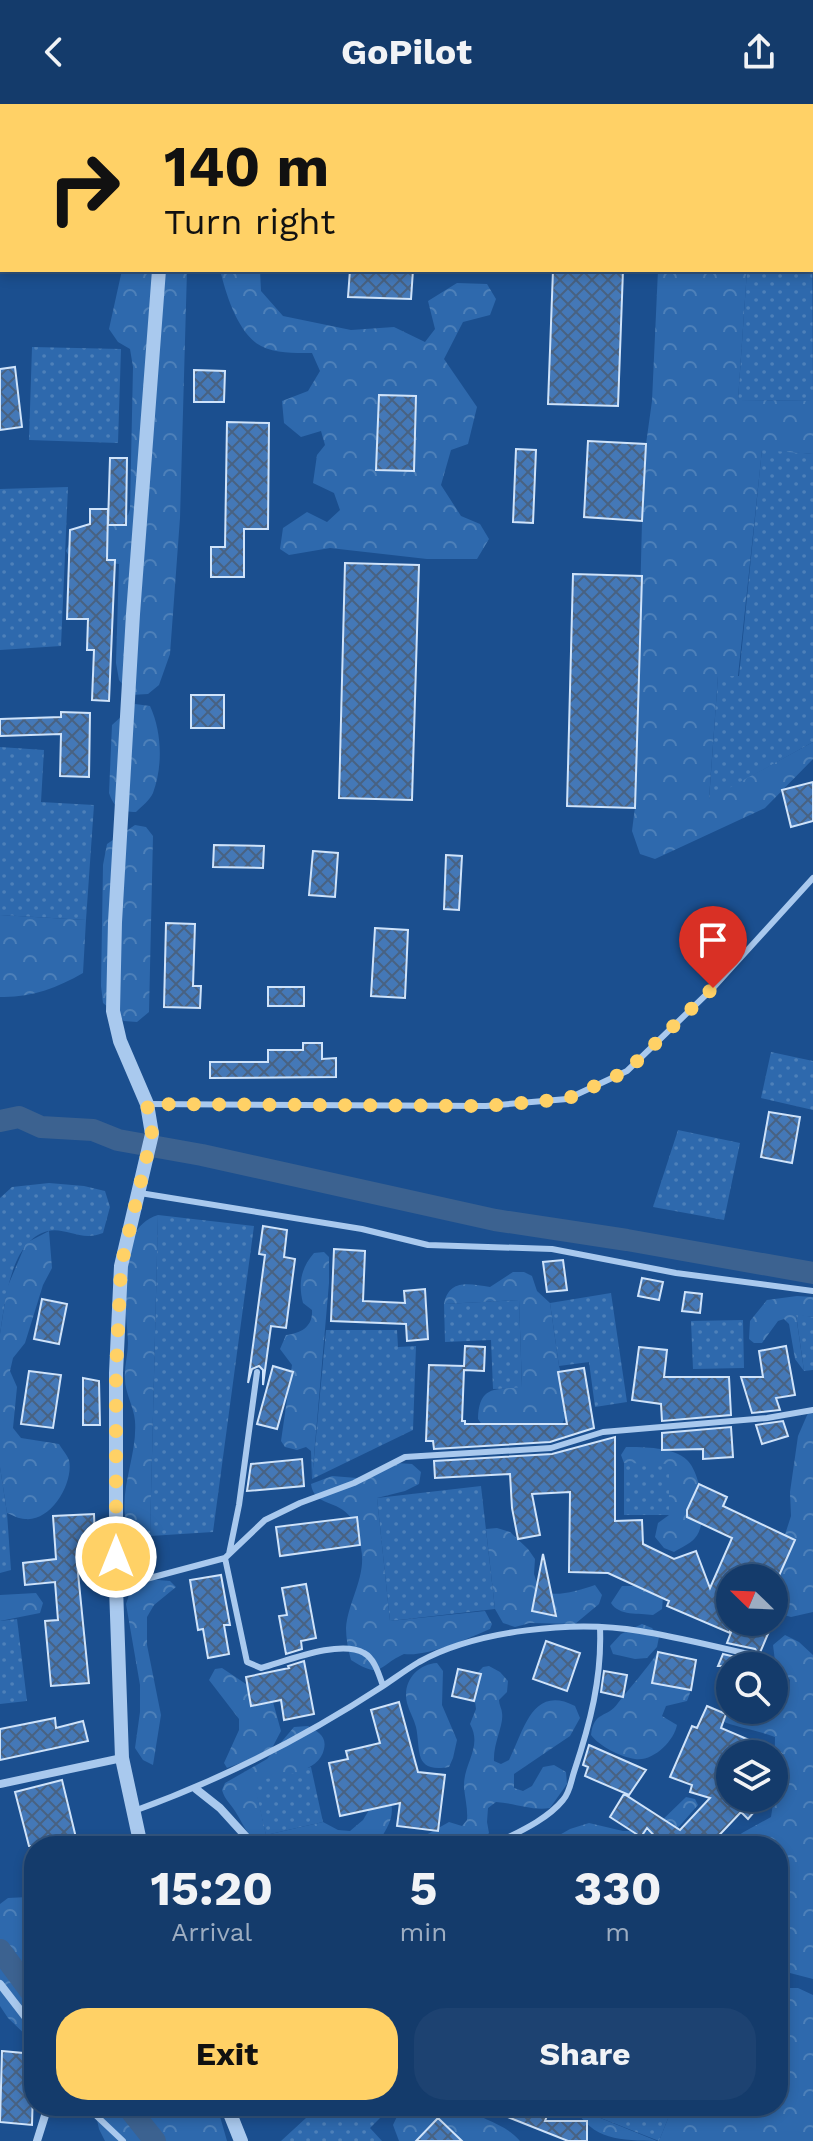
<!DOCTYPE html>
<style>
:root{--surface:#143b6b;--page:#1d4271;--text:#f1f3f6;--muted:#9dadc1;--line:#33557e;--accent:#ffd166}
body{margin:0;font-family:"Work Sans",sans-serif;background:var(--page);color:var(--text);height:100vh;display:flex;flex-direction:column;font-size:30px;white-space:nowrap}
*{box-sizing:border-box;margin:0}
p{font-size:26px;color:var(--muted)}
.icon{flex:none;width:44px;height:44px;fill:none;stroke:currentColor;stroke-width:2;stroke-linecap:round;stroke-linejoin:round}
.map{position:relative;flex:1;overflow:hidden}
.panel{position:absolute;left:24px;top:1732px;width:764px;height:280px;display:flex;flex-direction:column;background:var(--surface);border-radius:32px;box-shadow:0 4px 12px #0003,0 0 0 2px var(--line)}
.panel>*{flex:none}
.banner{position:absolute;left:0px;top:0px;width:814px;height:168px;box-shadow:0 4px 12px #0003,0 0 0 2px var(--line);background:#ffd166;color:#111;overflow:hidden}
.needle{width:52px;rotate:293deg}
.buttons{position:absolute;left:716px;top:1460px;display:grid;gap:16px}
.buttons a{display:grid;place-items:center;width:72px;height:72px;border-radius:50%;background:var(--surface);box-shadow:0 4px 12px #0003,0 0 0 2px var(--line);font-size:40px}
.pin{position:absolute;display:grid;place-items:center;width:68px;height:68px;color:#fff;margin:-82px -34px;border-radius:50% 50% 50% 0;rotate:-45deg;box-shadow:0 0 8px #0007}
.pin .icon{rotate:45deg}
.me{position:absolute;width:88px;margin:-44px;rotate:0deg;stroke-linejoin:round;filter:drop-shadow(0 0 6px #0008)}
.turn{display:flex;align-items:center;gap:28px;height:168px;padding:0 32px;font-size:36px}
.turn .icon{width:104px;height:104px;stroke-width:2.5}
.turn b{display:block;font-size:56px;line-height:68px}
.eta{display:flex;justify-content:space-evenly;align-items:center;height:136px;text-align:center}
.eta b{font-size:48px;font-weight:700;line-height:56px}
.primary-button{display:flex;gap:16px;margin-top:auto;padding:16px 32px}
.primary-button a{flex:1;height:92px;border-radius:32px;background:var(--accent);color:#111;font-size:32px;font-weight:700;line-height:92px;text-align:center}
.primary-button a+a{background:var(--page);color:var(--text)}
header{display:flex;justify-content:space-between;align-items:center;height:104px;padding:0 32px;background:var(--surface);font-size:36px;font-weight:700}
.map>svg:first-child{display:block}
</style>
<header><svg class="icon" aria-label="back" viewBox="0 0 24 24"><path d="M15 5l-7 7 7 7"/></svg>GoPilot<svg class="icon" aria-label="share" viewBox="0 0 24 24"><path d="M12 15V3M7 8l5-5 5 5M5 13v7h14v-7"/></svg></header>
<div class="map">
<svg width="813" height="2037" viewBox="0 0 813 2037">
<defs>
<pattern id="grass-dots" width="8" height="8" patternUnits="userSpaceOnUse" patternTransform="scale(2)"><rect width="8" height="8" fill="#2e69ad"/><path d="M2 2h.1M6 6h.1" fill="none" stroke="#4d80b9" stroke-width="1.8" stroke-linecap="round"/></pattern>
<pattern id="forest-crowns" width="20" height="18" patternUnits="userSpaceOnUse" patternTransform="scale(2)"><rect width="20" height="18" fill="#2e69ad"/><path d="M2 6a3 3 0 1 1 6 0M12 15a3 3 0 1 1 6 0" fill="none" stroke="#4d80b9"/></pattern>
<pattern id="building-cross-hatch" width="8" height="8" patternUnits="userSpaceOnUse" patternTransform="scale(2)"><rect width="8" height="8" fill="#4478b7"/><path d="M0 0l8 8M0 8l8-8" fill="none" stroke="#486282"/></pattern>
</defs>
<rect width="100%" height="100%" fill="#1b4f8f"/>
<!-- grass -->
<path fill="url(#grass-dots)" d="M812,106L813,297L738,296L747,166H812Z
M32,243L121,245L118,339L29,336Z
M762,345L813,350V638L709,696L718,572H739Z
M68,383L61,542L0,546V385Z
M0,643L44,646L41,698L94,701L86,816L0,811Z
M771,948L813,957V1006L761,994Z
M678,1026L740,1039L724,1116L653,1103Z
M49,1079L84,1082L105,1087L110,1103L103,1129C81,1138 66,1123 48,1127C10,1136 5,1199 0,1230V1094L12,1083Z
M158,1111L254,1122L213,1428L150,1432Z
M611,1189L627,1298L595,1303L589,1258L559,1262L550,1199Z
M519,1196L522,1284L493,1285L491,1236L445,1238L444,1200Z
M796,1210L813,1213V1266L804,1267Z
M743,1216L744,1264L693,1265L691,1217Z
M326,1226H397L398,1243L416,1242L413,1326L312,1375Z
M624,1359H669V1411H624Z
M0,1363L7,1409L11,1466L0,1469Z
M481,1382L495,1505L390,1517L377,1394Z
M17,1515L27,1597L0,1600V1517Z
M311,1663L323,1718L266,1731L253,1676Z
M319,2002H379L385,2009L370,2024L382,2037H281Z
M585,2002H673L659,2037L583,2007Z"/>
<!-- forest -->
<path fill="url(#forest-crowns)" d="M122,166H187L180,414L170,550L159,581L148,590L131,591L119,576L116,559L119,460L69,452L66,447L70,438L128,411L130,405L133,263L130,245L118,238L109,225Z
M220,166H260L261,187L283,212L351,226L394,223L425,238L435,225L428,197L457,179L487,180L496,195L490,211L463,218L444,255L477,303L468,340L451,346L441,381L461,412L480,420L489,435L477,455H427L330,444L289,451L280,445L283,424L307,408L327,418L340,406L334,389L313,379L317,351L325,341L321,327L301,333L284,319L282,297L308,287L320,267L312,249C295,249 271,250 256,239C236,223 226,190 220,166Z
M658,166H747L738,296L813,297V350L762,346L738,572H718L709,695L813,638V655L765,704L655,755L640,750L632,727L635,703L642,417L646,340L652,297Z
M135,600L150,602C162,628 163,662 153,689C150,696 142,702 136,708C121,708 114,704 109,689L112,621Z
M135,721L146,723L153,732L149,908L137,918L124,917L103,899L101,882L103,761L107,740Z
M0,811L86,816L83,869C57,884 30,894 0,893Z
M158,1111L150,1432L142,1436L131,1432C113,1394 138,1356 135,1317C134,1303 125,1289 125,1275C124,1263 128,1251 128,1239C127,1202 111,1126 158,1111Z
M49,1127L52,1164L43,1181L25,1239L13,1254L10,1267L17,1283L13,1324L21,1334L59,1340C62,1345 67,1351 69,1356C74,1379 51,1418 25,1415C19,1415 12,1411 7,1409L0,1363V1230L7,1184L26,1139Z
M324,1148L329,1153V1179L312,1375L311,1347L306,1343L297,1346L285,1343L281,1337L292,1261L280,1245L286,1231C301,1229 313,1223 312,1206L303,1199C298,1179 301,1164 314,1149Z
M513,1168H524L532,1172L537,1187L550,1199L559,1262L570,1304L562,1320L485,1325L478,1315C479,1281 495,1286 522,1283L519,1196L444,1200C449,1174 470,1180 490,1183Z
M797,1192L813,1193V1213L796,1211L804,1267L795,1255L789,1220L784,1215L778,1217L762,1239H754L749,1235L750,1217L767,1196Z
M813,1305V1508L791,1513L774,1508V1474H771L791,1412L790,1388L798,1332L808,1309Z
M626,1343C643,1343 674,1343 687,1356C701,1369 709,1419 695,1434C690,1440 680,1444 674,1448L664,1444L655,1433L658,1419L669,1411V1360L624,1359L621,1351Z
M397,1359L412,1360L421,1368L419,1380L405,1387L377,1394L390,1517L485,1507L492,1520L490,1525C467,1535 427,1553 404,1550C377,1562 383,1576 351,1556C348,1546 346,1534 346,1524C348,1497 367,1472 361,1444C360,1436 355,1421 351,1414C338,1395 314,1403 311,1380L332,1372L357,1374Z
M497,1424L510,1428L528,1445L535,1455L534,1470L540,1488C559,1493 577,1487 595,1481L602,1491L599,1500L575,1520L530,1519L515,1523L503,1519L495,1505L486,1425Z
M146,1475L170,1477L176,1483L154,1501L147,1513V1541L161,1611L153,1661L143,1656L135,1644L140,1608V1581L126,1500L131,1485Z
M622,1482H654L663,1493L662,1505L653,1511C639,1509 619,1512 611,1499Z
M36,1489L43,1499L40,1509L0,1517V1491Z
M642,1520L652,1524L659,1533L657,1543L647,1554L635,1555L613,1550L610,1542L621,1530Z
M785,1531L799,1538L813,1551V1875L790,1869L778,1871V1742H728L742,1729L771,1713L773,1700L767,1694H774L775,1633C757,1626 738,1624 719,1616L723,1600L730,1595V1606H774V1594L789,1589L790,1576L775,1557L773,1541Z
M658,1548L652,1579L691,1586L687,1597L666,1602L662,1612L677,1621C674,1637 653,1658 635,1655C621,1653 599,1642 591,1631C594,1606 607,1615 618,1599C631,1582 646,1566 658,1548Z
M437,1559L443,1567L442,1601L457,1636L453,1654L449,1663C413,1669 421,1646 416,1623C414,1615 409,1607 407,1599C402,1578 417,1560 437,1559Z
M489,1562L500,1568L508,1577L507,1588L499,1596C499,1601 502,1605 502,1609C504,1621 493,1639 494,1657L501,1660L509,1656C524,1627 532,1580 575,1602L580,1614L570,1632L514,1670V1684L523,1687L532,1682L543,1663L554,1661L566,1668L567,1680L550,1704C532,1707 515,1699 496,1698L488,1704L487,1718L489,1729C476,1747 444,1742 422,1742L426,1731L449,1718L462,1722L467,1716C468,1705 465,1695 464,1683C463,1660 483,1643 470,1620L476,1605L472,1575L483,1563Z
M222,1564L273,1598L281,1627L270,1648L227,1664L224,1659L239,1626V1615L209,1576L215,1565Z
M308,1622C318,1628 327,1632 324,1645C319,1671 275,1672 254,1677L266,1731L323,1718L338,1726L350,1727L363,1716L378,1691L391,1698C395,1715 385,1728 375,1742H270C247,1736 247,1726 235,1707C230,1699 225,1696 222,1686L225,1679L267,1655L294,1623Z
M686,1693L695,1695L698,1701L662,1742H514L518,1736L532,1731L556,1733L570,1725L589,1719L623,1727H651Z
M28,1793L34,1800V1939L8,1914L0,1902V1800L8,1794Z
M778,1884H798L813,1891V2037H659L673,2002H778Z
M94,2002H217L227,2037H105L99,2025Z
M402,2002H467C480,2017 504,2018 520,2037H399L393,2021Z
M574,2002H585L583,2007L657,2037C621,2036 592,2037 574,2002Z"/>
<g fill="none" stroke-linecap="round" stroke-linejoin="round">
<!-- canal -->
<path stroke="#3c6290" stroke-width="22" d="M0,1017L19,1013L41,1023L93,1026L118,1036L202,1051L495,1116L627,1136L813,1169
M0,1846L34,1892
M127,2002L155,2037"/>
</g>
<!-- building -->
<path fill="url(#building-cross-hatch)" stroke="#cfe3fa" stroke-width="2" d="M350,166H413L411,195L348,193Z
M553,166H623L618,302L548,300Z
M15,263L22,323L0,326V265Z
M194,266L225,267L224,298H194Z
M379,291L416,292L414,367L376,366Z
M227,318L269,319L268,425H244V473H211V443H225Z
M588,337L646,340L642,417L584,413Z
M516,345L536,346L533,419L513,418Z
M110,354H127L126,421H108Z
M90,405H108L107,456H115L109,597L92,596L94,546H87L88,515H67L70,426L90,420Z
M345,459L419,461L412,696L339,694Z
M573,470L642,472L635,704L567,702Z
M191,591H224V624H191Z
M61,608L90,609L89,673L60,672L61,630L0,632V615L61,613Z
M813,678V717L791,723L782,686Z
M214,741L264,742L263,764L213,763Z
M313,747L338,749L335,793L309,791Z
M446,751L462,752L459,806L444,805Z
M166,819L195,820L193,882H201L200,904L164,903Z
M375,824L408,826L405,894L371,892Z
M268,883H304V902H268Z
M303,939H322V955L336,954V973L210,974V958H268V946H303Z
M769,1008L800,1013L792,1059L761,1053Z
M263,1122L287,1126L284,1153L295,1155L286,1224L271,1222L263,1281V1266L259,1262L252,1265L248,1279L265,1151L259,1150Z
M334,1145L365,1147L363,1197L405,1199L404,1187L425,1185L428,1235L407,1237L406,1220L331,1217Z
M563,1156L567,1186L547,1188L543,1158Z
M642,1174L663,1178L659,1196L638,1192Z
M685,1188L702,1190L700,1209L682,1207Z
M42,1195L67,1200L59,1240L34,1235Z
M465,1242L485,1243L484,1267L464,1266L462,1317H465V1320H567L558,1268L584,1264L594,1324L550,1338L434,1345L433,1337H426L429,1261L464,1262Z
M786,1242L795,1291L776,1294L780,1306L752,1309L741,1273H763L759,1247Z
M639,1243L667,1246L664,1273H729L731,1311L662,1317L661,1300L632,1296Z
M273,1262L293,1268L277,1325L257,1320Z
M29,1267L61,1271L53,1324L21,1320Z
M83,1274L99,1277L100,1321H83Z
M783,1317L788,1332L762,1340L756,1321Z
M731,1323L733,1353L703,1355V1345L662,1346V1329Z
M615,1333V1417L642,1416L643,1440L674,1455L696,1447L710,1484L732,1434L687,1413V1406L699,1380L727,1393L723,1402L795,1436L778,1474H730V1529L667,1502L669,1497L608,1469L569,1468L570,1388L532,1390L540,1431L518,1435L512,1404L510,1370L435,1374L434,1357L552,1350Z
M302,1355L304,1382L247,1387L251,1360Z
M94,1410L96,1458L77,1459L89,1579L51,1582L45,1517L58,1516L55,1478L25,1481L23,1459L56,1455L53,1412Z
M357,1413L360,1441L280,1452L276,1423Z
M543,1450L556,1512L532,1507Z
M221,1471L230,1521H224L229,1550L208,1554L203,1525L198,1526L190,1476Z
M306,1480L316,1534L301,1537L302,1545L286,1550L279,1512L287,1511L282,1484Z
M735,1518H773L759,1551L755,1545L727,1539Z
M546,1537L580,1549L567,1587L533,1575Z
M658,1548L696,1556L691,1586L652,1579Z
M723,1550L752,1557L758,1555L755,1562H718Z
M304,1557L314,1610L284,1616L281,1596L251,1602L246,1573L289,1564L288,1562Z
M458,1565L481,1570L474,1597L452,1592Z
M604,1567L627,1571L623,1593L601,1588Z
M399,1598L418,1668L445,1671L438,1727L397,1722L400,1699L340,1712L329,1659L348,1655L346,1647L380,1639L371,1606Z
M707,1602L726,1610L721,1624L782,1650H730V1694H766L748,1715L741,1708L709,1742H664L647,1724L641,1733L610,1713L624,1690L680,1726L710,1694L690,1688L692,1681L670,1673L692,1622L697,1624Z
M55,1614L56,1624L83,1617L88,1637L0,1656V1625Z
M589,1641L646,1666L629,1691L585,1672L588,1663L583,1661Z
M62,1676L78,1742H29L15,1688Z
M2,1947L34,1950L32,2021L0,2018Z
M480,2002H551L545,2017H587V2037H568Z
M438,2014L462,2037H416Z"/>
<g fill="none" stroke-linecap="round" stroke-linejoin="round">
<!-- service -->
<path stroke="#a9c9ee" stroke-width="6" d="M147,1000L486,1002L567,995L627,967L713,884L813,774
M140,1089L362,1125L428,1141L552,1145L676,1169L813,1187
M229,1450L239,1401L257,1268
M225,1454L265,1416L300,1399L354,1379L405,1353L551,1344L603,1328L767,1314L813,1306
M116,1483L225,1454L247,1558L261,1564C287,1557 340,1535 364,1549C375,1555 379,1571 383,1582C305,1633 223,1675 134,1707
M383,1582C395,1574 407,1565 419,1558C477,1526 574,1516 640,1527C678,1533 716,1543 753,1551
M491,1742C514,1730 546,1717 563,1696C570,1688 571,1677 574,1668C590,1620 602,1574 600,1524
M86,2002L123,2037"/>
<!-- minor -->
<path stroke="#a9c9ee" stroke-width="8" d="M0,1680L122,1654
M196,1685L220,1704L250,1737L258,1742
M0,1880L34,1924
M37,2037L48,2002"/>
<!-- tertiary -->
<path stroke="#a9c9ee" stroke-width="14" d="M167,2V0
M141,1742L122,1654L116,1483V1269L121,1162L152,1030L147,1000L120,937L113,907L115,818L133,510L159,166
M227,2002L241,2037"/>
</g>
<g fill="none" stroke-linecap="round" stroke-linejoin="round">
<!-- route -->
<path stroke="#ffd166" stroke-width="14" stroke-dasharray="0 25.2" d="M116,1453V1269L121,1162L152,1030L147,1000L486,1002L567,995L627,967L713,884"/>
</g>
</svg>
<div class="buttons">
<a><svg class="needle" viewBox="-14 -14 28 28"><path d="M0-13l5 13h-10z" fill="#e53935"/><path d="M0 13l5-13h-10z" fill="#9dadc1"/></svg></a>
<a><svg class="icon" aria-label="search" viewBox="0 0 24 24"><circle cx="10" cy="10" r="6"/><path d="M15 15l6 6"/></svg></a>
<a><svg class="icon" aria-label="layers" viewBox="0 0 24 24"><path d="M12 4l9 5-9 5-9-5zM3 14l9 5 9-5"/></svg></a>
</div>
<div class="pin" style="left:713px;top:884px;background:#d93025"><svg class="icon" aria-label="arrive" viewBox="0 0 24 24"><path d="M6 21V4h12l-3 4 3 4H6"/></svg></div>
<svg class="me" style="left:116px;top:1453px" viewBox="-20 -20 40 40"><circle r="17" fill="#ffd166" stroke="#fff" stroke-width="3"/><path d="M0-11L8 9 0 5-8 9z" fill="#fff"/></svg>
<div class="banner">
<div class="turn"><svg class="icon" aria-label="right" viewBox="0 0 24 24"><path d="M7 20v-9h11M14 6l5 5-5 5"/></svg><div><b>140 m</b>Turn right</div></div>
</div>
<section class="panel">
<div class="eta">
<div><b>15:20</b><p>Arrival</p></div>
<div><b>5</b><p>min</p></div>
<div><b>330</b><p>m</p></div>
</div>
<div class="primary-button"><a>Exit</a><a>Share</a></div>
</section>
</div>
